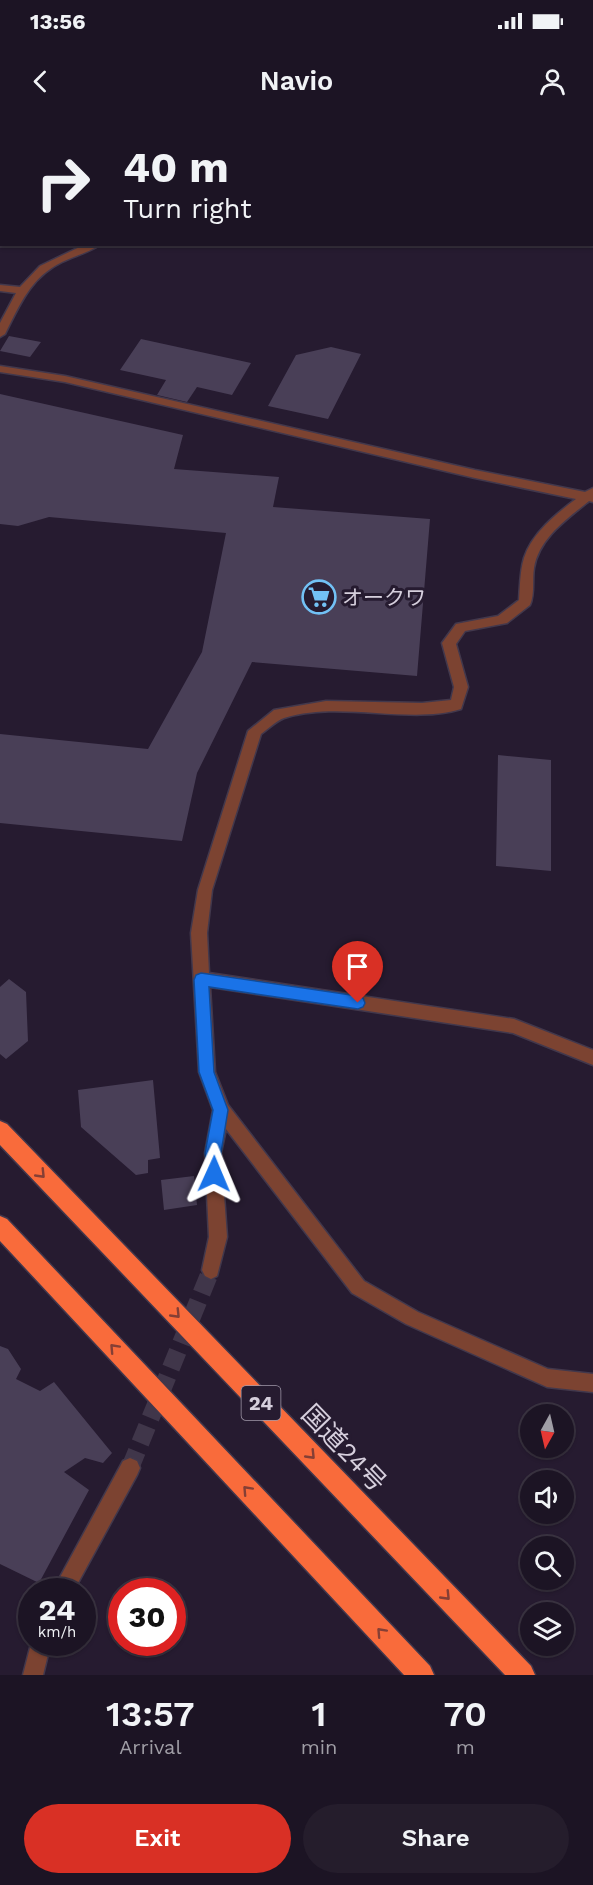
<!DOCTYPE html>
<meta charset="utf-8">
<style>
:root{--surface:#1c1424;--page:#251d2c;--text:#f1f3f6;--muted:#a09ea6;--line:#3a3341;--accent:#d93025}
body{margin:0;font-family:"Work Sans","Noto Sans JP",sans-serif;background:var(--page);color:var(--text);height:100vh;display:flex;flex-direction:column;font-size:22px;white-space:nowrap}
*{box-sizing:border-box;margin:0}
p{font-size:20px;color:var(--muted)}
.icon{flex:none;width:33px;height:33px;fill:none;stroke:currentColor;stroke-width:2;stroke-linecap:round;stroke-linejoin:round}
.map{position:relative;height:1555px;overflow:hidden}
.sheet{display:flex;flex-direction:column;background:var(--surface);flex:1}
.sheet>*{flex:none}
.banner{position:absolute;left:0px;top:0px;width:594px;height:126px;box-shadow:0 2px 4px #0004,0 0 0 2px var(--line);background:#1c1424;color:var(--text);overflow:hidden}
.needle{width:39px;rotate:188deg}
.controls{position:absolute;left:520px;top:1284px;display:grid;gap:12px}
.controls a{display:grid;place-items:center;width:54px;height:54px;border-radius:50%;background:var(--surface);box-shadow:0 2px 4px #0004,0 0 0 2px var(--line);font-size:30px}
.speed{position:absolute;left:18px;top:1458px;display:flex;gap:12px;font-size:30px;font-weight:700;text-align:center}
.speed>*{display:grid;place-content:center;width:78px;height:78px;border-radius:50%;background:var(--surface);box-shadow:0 2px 4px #0004,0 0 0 2px var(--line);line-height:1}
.speed small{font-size:15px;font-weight:400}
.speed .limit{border:9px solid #d22;background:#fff;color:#111}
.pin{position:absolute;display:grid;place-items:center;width:51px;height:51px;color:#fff;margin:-62px -26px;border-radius:50% 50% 50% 0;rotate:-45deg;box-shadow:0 0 6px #0007}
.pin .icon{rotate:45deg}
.me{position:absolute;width:66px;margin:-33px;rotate:1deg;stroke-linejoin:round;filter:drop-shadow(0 0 4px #0008)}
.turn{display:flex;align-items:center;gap:21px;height:126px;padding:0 24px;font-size:27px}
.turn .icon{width:78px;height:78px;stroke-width:2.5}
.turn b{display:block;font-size:42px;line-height:51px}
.eta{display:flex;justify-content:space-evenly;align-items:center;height:102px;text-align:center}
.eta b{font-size:36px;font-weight:600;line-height:42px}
.action{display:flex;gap:12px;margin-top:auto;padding:12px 24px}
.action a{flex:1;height:69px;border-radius:36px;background:var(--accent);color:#fff;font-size:24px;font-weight:600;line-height:69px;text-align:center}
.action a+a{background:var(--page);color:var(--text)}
.status{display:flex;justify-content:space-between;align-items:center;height:42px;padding:0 30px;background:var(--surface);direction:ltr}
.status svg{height:16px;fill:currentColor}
header{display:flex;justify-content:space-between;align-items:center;height:78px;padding:0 24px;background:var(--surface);font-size:27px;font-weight:600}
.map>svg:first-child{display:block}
</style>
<div class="status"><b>13:56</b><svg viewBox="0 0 49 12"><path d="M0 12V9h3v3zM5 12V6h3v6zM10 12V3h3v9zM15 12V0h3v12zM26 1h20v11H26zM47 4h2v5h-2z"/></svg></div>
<header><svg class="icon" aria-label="back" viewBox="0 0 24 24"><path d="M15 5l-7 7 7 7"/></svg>Navio<svg class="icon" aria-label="person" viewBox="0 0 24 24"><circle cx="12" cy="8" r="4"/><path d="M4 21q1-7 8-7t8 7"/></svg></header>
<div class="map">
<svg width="593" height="1555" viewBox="0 0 593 1555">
<rect width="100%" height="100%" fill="#261b30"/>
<!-- building -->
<path fill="#493f57" d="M9,216L41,222L30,237L0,231Z
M141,219L251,243L232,275L197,267L187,282L157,275L166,260L120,250Z
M331,227L361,234L328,299L268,286L296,235Z
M0,274L183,315L174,349L279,357L273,387L430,399L417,556L252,542L197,653L182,721L0,703V614L148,629L202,532L226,413L49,397L18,406L0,404Z
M498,635L551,640V751L496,746Z
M9,859L26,872L28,921L6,939L0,934V867Z
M153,960L160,1038L148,1040V1053L136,1055L81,1007L78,970Z
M194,1056L197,1085L164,1090L161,1060Z
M0,1226L8,1229L21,1249L16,1259L40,1271L54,1262L112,1333L103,1343L85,1338L64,1352L89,1370L39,1463L0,1444Z"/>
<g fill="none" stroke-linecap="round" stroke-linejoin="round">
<!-- street-tunnel -->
<path stroke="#40364a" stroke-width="18" stroke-dasharray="18 9" stroke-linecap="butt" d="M130,1348L211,1150"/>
<defs>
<path id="street" d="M246,0H256L246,2Z
M0,28H2V34H0Z
M592,38H593V44H592Z
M0,66H2V72H0Z
M0,106H2V112H0Z
M86,124H101C90,132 74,136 62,142C31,157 20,184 5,214L0,217V203L16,173L0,171V165L20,167L40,146Z
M0,246L65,256L475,350L585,372L593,368V382L589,381C567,399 539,418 534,448C532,460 535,474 530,485L507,503L465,511L456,524L468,567L461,589C409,605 340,580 284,598C276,601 268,609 261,614L212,770L207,813L209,853L514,899L593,930V945L513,913L210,867L215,952L228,985L364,1161L418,1192L548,1249L593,1254V1272L547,1267L406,1204L352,1173L226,1009L221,1033L227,1117L217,1156L211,1159L205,1156L202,1150L209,1117L205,1033L213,990L199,952L191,813L198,770L248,611L274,590L326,581L422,583L451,580L454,567L442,523L456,504L498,496L519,480C520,466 520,451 524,438C532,413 556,394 576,379L475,358L65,262L0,252Z
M130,1338L137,1341L140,1348L137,1355L73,1472H52L123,1341Z
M32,1520V1522H51L43,1555H23Z"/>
<path id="highway" d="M0,1001L7,1004L531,1546L535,1555H505L0,1025Z
M0,1096L7,1099L430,1546L434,1555H404L0,1121Z"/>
</defs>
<!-- street casing -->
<use href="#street" stroke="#42384c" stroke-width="3"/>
<!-- highway casing -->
<use href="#highway" stroke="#42384c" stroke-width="3"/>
<!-- street -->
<use href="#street" fill="#7c4331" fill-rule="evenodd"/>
<!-- highway -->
<use href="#highway" fill="#f96b3b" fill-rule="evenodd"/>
</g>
<!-- one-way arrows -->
<defs><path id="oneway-chevron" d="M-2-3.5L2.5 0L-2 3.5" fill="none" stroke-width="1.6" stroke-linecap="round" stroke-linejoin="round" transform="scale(1.5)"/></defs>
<g stroke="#853f35">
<use href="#oneway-chevron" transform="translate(41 1054) rotate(46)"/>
<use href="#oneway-chevron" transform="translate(176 1194) rotate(46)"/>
<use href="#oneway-chevron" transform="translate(114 1228) rotate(-133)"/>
<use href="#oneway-chevron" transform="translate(311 1335) rotate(46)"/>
<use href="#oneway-chevron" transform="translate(247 1370) rotate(-133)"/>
<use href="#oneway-chevron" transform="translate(446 1476) rotate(46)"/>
<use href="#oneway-chevron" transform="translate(381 1512) rotate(-133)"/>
</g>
<!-- route -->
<path fill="#1a73e8" stroke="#114b97" stroke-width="1.5" d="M201,853L358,876L363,878L365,883L363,887L358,889L209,867L214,952L228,990L221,1033L222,1054L220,1059L214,1061L209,1059L205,1033L213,990L199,952L194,860L196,855Z"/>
<!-- icons -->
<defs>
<symbol id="supermarket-ring" viewBox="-11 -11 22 22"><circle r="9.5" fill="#261b30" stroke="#72c1f5" stroke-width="1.5"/><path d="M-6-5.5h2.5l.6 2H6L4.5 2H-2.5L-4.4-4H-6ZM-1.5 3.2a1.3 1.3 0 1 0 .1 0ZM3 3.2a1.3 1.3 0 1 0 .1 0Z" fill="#72c1f5"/></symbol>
</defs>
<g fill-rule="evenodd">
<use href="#supermarket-ring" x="300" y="458" width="38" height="38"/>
</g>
<g text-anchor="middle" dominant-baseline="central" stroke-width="6" stroke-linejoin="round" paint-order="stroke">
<!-- shield labels -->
<rect fill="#261b30" stroke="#a199a9" stroke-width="1.5" x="241.5" y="1266" width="39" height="34" rx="4.5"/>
<g font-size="20" font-weight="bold" fill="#d6cfdd">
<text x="261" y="1283">24</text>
</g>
<!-- poi labels -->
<g font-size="21" fill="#d6cfdd" stroke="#261b30" text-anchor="start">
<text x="342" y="477">オークワ</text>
</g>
<!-- near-street labels -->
<g font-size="26" fill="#d6cfdd" stroke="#261b30">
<text transform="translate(344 1328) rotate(46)">国道24号</text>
</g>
</g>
</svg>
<div class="controls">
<a><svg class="needle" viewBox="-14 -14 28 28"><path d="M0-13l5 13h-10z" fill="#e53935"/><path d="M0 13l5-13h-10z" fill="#a09ea6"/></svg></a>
<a><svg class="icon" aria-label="sound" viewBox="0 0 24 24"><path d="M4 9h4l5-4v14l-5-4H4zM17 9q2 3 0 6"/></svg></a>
<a><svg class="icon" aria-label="search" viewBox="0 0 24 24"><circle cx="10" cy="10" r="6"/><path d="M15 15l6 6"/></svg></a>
<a><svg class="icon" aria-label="layers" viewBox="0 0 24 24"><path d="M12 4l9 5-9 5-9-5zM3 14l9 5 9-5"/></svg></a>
</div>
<div class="speed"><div>24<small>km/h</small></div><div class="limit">30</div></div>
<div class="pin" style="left:358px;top:883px;background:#d93025"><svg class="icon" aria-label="arrive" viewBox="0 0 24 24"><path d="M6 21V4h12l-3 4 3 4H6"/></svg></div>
<svg class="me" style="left:214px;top:1054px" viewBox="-20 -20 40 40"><path d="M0-17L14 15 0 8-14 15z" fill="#1a73e8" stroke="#fff" stroke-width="4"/></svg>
<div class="banner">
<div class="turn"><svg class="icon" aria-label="right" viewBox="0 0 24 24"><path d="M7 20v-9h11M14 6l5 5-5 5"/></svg><div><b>40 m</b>Turn right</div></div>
</div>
</div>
<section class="sheet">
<div class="eta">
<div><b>13:57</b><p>Arrival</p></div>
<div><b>1</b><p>min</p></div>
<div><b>70</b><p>m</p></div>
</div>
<div class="action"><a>Exit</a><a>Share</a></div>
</section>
